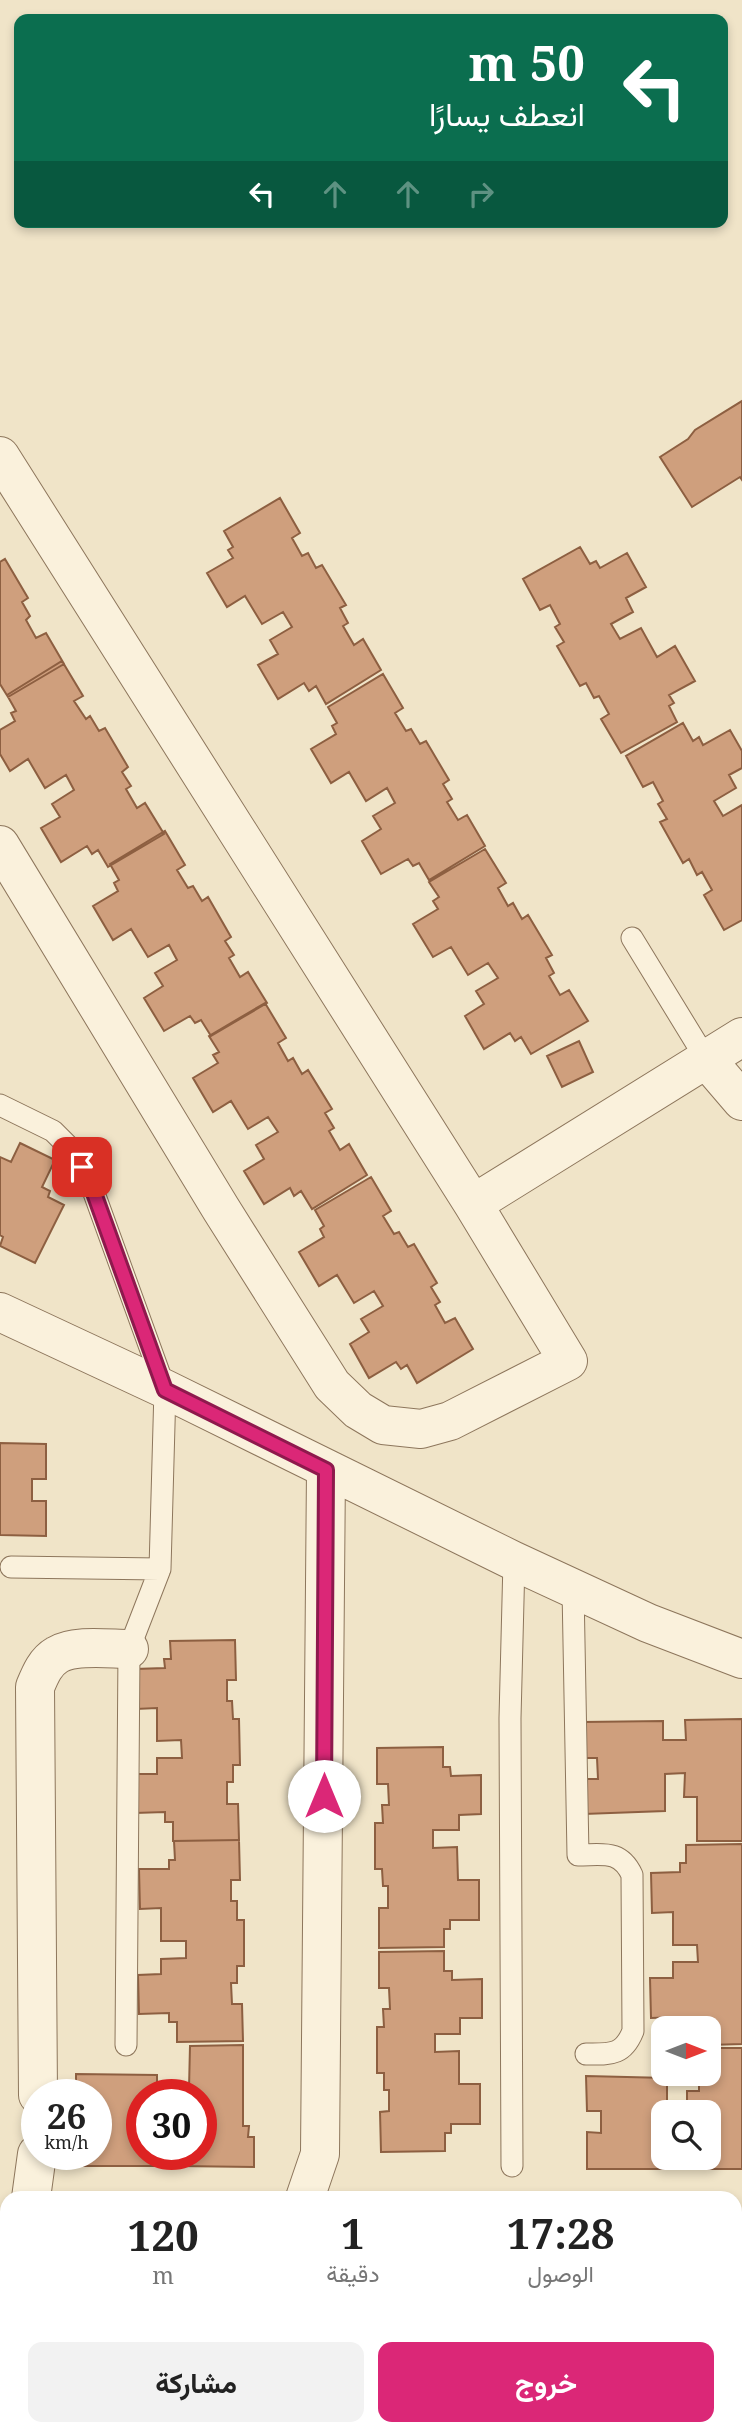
<!DOCTYPE html>
<html lang="ar">
<meta charset="utf-8">
<style>
:root{--surface:#fff;--page:#f2f2f2;--text:#222;--muted:#767676;--accent:#db2777}
body{margin:0;font-family:"Noto Serif",Vazirmatn,serif;background:var(--page);color:var(--text);direction:rtl;height:100vh;display:flex;flex-direction:column;font-size:26px;white-space:nowrap}
*{box-sizing:border-box;margin:0}
p{font-size:23px;color:var(--muted)}
.icon{flex:none;width:38px;height:38px;fill:none;stroke:currentColor;stroke-width:2;stroke-linecap:round;stroke-linejoin:round}
.map{position:relative;flex:1;overflow:hidden;direction:ltr}
.details{position:absolute;left:0px;top:2191px;width:742px;height:245px;display:flex;flex-direction:column;background:var(--surface);border-radius:21px 21px 0 0;box-shadow:0 4px 10px #0003;direction:rtl}
.details>*{flex:none}
.banner{position:absolute;left:14px;top:14px;width:714px;height:214px;border-radius:14px;box-shadow:0 4px 10px #0003;direction:rtl;background:#0b6e4f;color:#fff;overflow:hidden}
.needle{width:46px;rotate:90deg}
.fabs{position:absolute;left:651px;top:2016px;display:grid;gap:14px}
.fabs a{display:grid;place-items:center;width:70px;height:70px;border-radius:14px;background:var(--surface);box-shadow:0 4px 10px #0003;font-size:35px}
.speed{position:absolute;left:21px;top:2079px;display:flex;gap:14px;font-size:35px;font-weight:700;text-align:center}
.speed>*{display:grid;place-content:center;width:91px;height:91px;border-radius:50%;background:var(--surface);box-shadow:0 4px 10px #0003;line-height:1}
.speed small{font-size:18px;font-weight:400}
.speed .limit{border:10px solid #d22;background:#fff;color:#111}
.pin{position:absolute;display:grid;place-items:center;width:60px;height:60px;color:#fff;margin:-30px;border-radius:14px;box-shadow:0 4px 10px #0006}
.me{position:absolute;width:77px;margin:-38px;rotate:0deg;stroke-linejoin:round;filter:drop-shadow(0 0 5px #0008)}
.turn{display:flex;align-items:center;gap:24px;height:147px;padding:0 28px;font-size:32px}
.turn .icon{width:91px;height:91px;stroke-width:2.5}
.turn b{display:block;font-size:49px;line-height:60px}
.lanes{display:flex;align-items:center;height:66px;padding:0 28px;background:#0003;justify-content:center;gap:35px;direction:ltr}
.lanes .off{opacity:.35}
.eta{display:flex;justify-content:space-evenly;align-items:center;height:119px;text-align:center}
.eta b{font-size:42px;font-weight:700;line-height:49px}
.cta{display:flex;gap:14px;margin-top:auto;padding:14px 28px}
.cta a{flex:1;height:80px;border-radius:14px;background:var(--accent);color:#fff;font-size:28px;font-weight:700;line-height:80px;text-align:center}
.cta a+a{background:var(--page);color:var(--text)}
.map>svg:first-child{display:block}
</style>
<div class="map">
<svg width="742" height="2436" viewBox="0 0 742 2436">
<rect width="100%" height="100%" fill="#f0e4c8"/>
<!-- building -->
<path fill="#cf9f7d" stroke="#8d5f41" stroke-width="2" d="M742,401V480L740,477L692,507L660,457L688,439L695,430Z
M280,498L300,533L292,538L302,556L308,553L316,568L322,565L346,605L340,608L348,623L343,626L354,645L363,639L381,670L326,704L316,686L309,691L304,683L278,699L258,665L278,654L270,640L292,627L283,612L262,624L245,596L227,607L207,573L233,558L228,550L233,547L224,531Z
M580,547L590,564L596,561L600,568L627,553L646,587L626,598L633,612L611,624L620,639L641,628L657,657L675,646L695,681L669,695L674,703L669,706L677,722L621,753L601,719L609,714L599,696L594,698L586,683L580,686L557,646L564,642L555,627L560,624L550,605L540,610L523,579Z
M5,559L28,598L22,602L30,616L26,620L36,638L46,633L64,664L8,697L0,684V562Z
M62,661L83,696L74,701L86,719L90,716L99,731L105,728L128,767L122,772L131,786L126,789L137,808L145,803L164,834L108,867L98,850L92,854L87,846L61,862L41,828L60,817L52,804L74,790L66,775L45,788L28,759L10,771L0,754V730L15,721L11,713L16,711L7,695Z
M383,674L403,708L395,713L406,731L411,729L420,744L426,741L449,780L443,784L452,799L447,802L458,820L467,815L485,846L429,880L419,863L413,866L408,859L381,874L362,841L381,829L373,816L395,803L387,788L366,801L349,772L331,783L311,749L336,734L332,726L337,723L328,707Z
M683,723L693,741L699,737L703,745L730,730L742,751V768L729,775L736,788L714,801L723,816L742,805V920L724,930L704,895L712,890L702,872L697,875L689,859L683,863L660,822L667,819L658,804L663,801L653,782L643,787L626,756Z
M165,831L185,865L177,870L188,888L193,886L202,901L208,897L231,937L225,941L234,955L229,958L240,977L248,972L267,1003L211,1036L201,1020L195,1023L190,1016L164,1031L144,998L163,986L155,973L177,960L169,945L148,957L131,929L113,940L93,906L118,891L114,883L119,880L110,864Z
M485,849L506,883L498,888L508,906L513,903L522,919L528,915L552,955L546,958L554,973L549,976L560,995L569,990L588,1021L531,1054L521,1037L515,1041L510,1033L484,1049L465,1016L484,1004L476,991L498,978L488,963L468,975L451,947L433,957L413,924L438,909L433,901L439,897L429,882Z
M265,1003L286,1038L278,1043L288,1061L293,1058L302,1074L308,1070L332,1109L325,1113L334,1128L329,1131L340,1150L349,1144L367,1175L312,1209L301,1191L294,1196L290,1188L264,1204L244,1171L264,1159L256,1145L278,1132L268,1117L248,1129L231,1101L213,1112L193,1078L218,1063L213,1055L219,1052L209,1036Z
M579,1041L593,1072L562,1087L547,1056Z
M20,1143L55,1160L42,1187L50,1191L48,1197L64,1205L35,1263L0,1246L3,1237L0,1235V1157L11,1162Z
M371,1177L391,1211L383,1216L394,1234L399,1232L408,1247L414,1244L437,1283L431,1287L440,1302L435,1305L445,1323L455,1318L473,1349L417,1383L407,1365L401,1369L396,1362L369,1378L350,1344L369,1332L361,1319L383,1306L374,1291L354,1303L337,1275L319,1286L299,1252L324,1237L320,1229L324,1226L315,1210Z
M0,1443L46,1444V1479H32V1501H46V1536L0,1535Z
M235,1640L236,1680H227V1701H232L233,1719H239L240,1765H233V1782H227V1804H238L239,1840L173,1841V1822H165V1812L135,1813L134,1774H157V1758H182L181,1740L157,1741V1708L136,1709L135,1669L165,1668L164,1659H171L170,1641Z
M742,1719V1841H697V1797H684L685,1773L665,1774V1811L584,1814V1779H598L597,1758H584L583,1722L663,1721V1740H686L685,1720Z
M443,1747V1767H450L451,1776L481,1775V1814L459,1815V1830H433V1848L457,1847L458,1880H479V1920H450V1929H444V1947L379,1948V1908H388V1886H383L382,1869H375V1823H383L382,1805H389L388,1784H377V1748Z
M239,1840L240,1880H231V1901H237V1920H244V1966H237V1983H231L232,2004H242L243,2041L177,2042V2022H169V2013L139,2014L138,1975L161,1974V1959L186,1958V1941H161V1908L140,1909L139,1869H169V1860H175L174,1841Z
M742,1844V2044L709,2045V2028H689V2026H681V2017L651,2018L650,1978H673V1962H698L697,1945H673V1912L652,1913L651,1873L680,1872V1863H686V1845Z
M444,1951V1971H452V1980L482,1979V2018H460V2034H435V2052L459,2051V2084H480V2124H451V2133H445V2151L381,2152L380,2112L389,2111V2090H384V2073H377V2027H384L383,2009H390L389,1988H379V1952Z
M243,2045V2126H249L248,2137H254V2167L179,2166V2154H201V2095H177V2089H189L190,2046Z
M709,2048H742V2169H689V2158H709V2112H687V2091H699V2074H709Z
M76,2074L157,2075V2095H142V2154H156L157,2166H76V2154H96V2095H76Z
M586,2076L667,2078V2112H663V2158H667V2169H587V2132L601,2133V2111H587Z"/>
<g fill="none" stroke-linecap="round" stroke-linejoin="round">
<defs>
<path id="lane" d="M632,938L706,1059
M0,1105L53,1131L74,1152L90,1182L165,1389L160,1569L129,1649L126,2045
M11,1567L160,1569
M573,1589L578,1855C602,1855 620,1849 632,1875L633,2031C623,2056 610,2054 586,2054
M512,2166L510,1718L514,1561
M735,2375H742
M735,2413H742
M417,2436L419,2429"/>
<path id="street" d="M0,456L473,1204L568,1361L450,1421L421,1429L383,1425L358,1410L332,1385L221,1209L0,845
M706,1059L742,1101
M473,1204L742,1037
M0,1312L165,1389L514,1561L648,1623L742,1659
M38,2095L35,1687C40,1675 45,1662 57,1655C74,1644 110,1649 129,1649
M31,2198L37,2154
M305,2198L320,2154L326,1470"/>
</defs>
<!-- lane casing -->
<use href="#lane" stroke="#8d765c" stroke-width="23"/>
<!-- street casing -->
<use href="#street" stroke="#8d765c" stroke-width="40"/>
<!-- lane -->
<use href="#lane" stroke="#faf1dc" stroke-width="21"/>
<!-- street -->
<use href="#street" stroke="#faf1dc" stroke-width="38"/>
</g>
<g fill="none" stroke-linecap="round" stroke-linejoin="round">
<defs>
<path id="route" d="M82,1167L90,1182L165,1390L326,1470L324,1796"/>
</defs>
<!-- route casing -->
<use href="#route" stroke="#8e194d" stroke-width="18"/>
<!-- route -->
<use href="#route" stroke="#db2777" stroke-width="12"/>
</g>
</svg>
<div class="fabs">
<a><svg class="needle" viewBox="-14 -14 28 28"><path d="M0-13l5 13h-10z" fill="#e53935"/><path d="M0 13l5-13h-10z" fill="#767676"/></svg></a>
<a><svg class="icon" aria-label="search" viewBox="0 0 24 24"><circle cx="10" cy="10" r="6"/><path d="M15 15l6 6"/></svg></a>
</div>
<div class="speed"><div>26<small>km/h</small></div><div class="limit">30</div></div>
<div class="pin" style="left:82px;top:1167px;background:#d93025"><svg class="icon" aria-label="arrive" viewBox="0 0 24 24"><path d="M6 21V4h12l-3 4 3 4H6"/></svg></div>
<svg class="me" style="left:324px;top:1796px" viewBox="-20 -20 40 40"><circle r="19" fill="#fff"/><path d="M0-13L10 11 0 6-10 11z" fill="#db2777"/></svg>
<div class="banner">
<div class="turn"><svg class="icon" aria-label="left" viewBox="0 0 24 24"><path d="M17 20v-9H6M10 6l-5 5 5 5"/></svg><div><b>50 m</b>انعطف يسارًا</div></div>
<div class="lanes"><svg class="icon" aria-label="left" viewBox="0 0 24 24"><path d="M17 20v-9H6M10 6l-5 5 5 5"/></svg><svg class="icon off" aria-label="ahead" viewBox="0 0 24 24"><path d="M12 20V5M6 11l6-6 6 6"/></svg><svg class="icon off" aria-label="ahead" viewBox="0 0 24 24"><path d="M12 20V5M6 11l6-6 6 6"/></svg><svg class="icon off" aria-label="right" viewBox="0 0 24 24"><path d="M7 20v-9h11M14 6l5 5-5 5"/></svg></div>
</div>
<section class="details">
<div class="eta">
<div><b>17:28</b><p>الوصول</p></div>
<div><b>1</b><p>دقيقة</p></div>
<div><b>120</b><p>m</p></div>
</div>
<div class="cta"><a>خروج</a><a>مشاركة</a></div>
</section>
</div>
